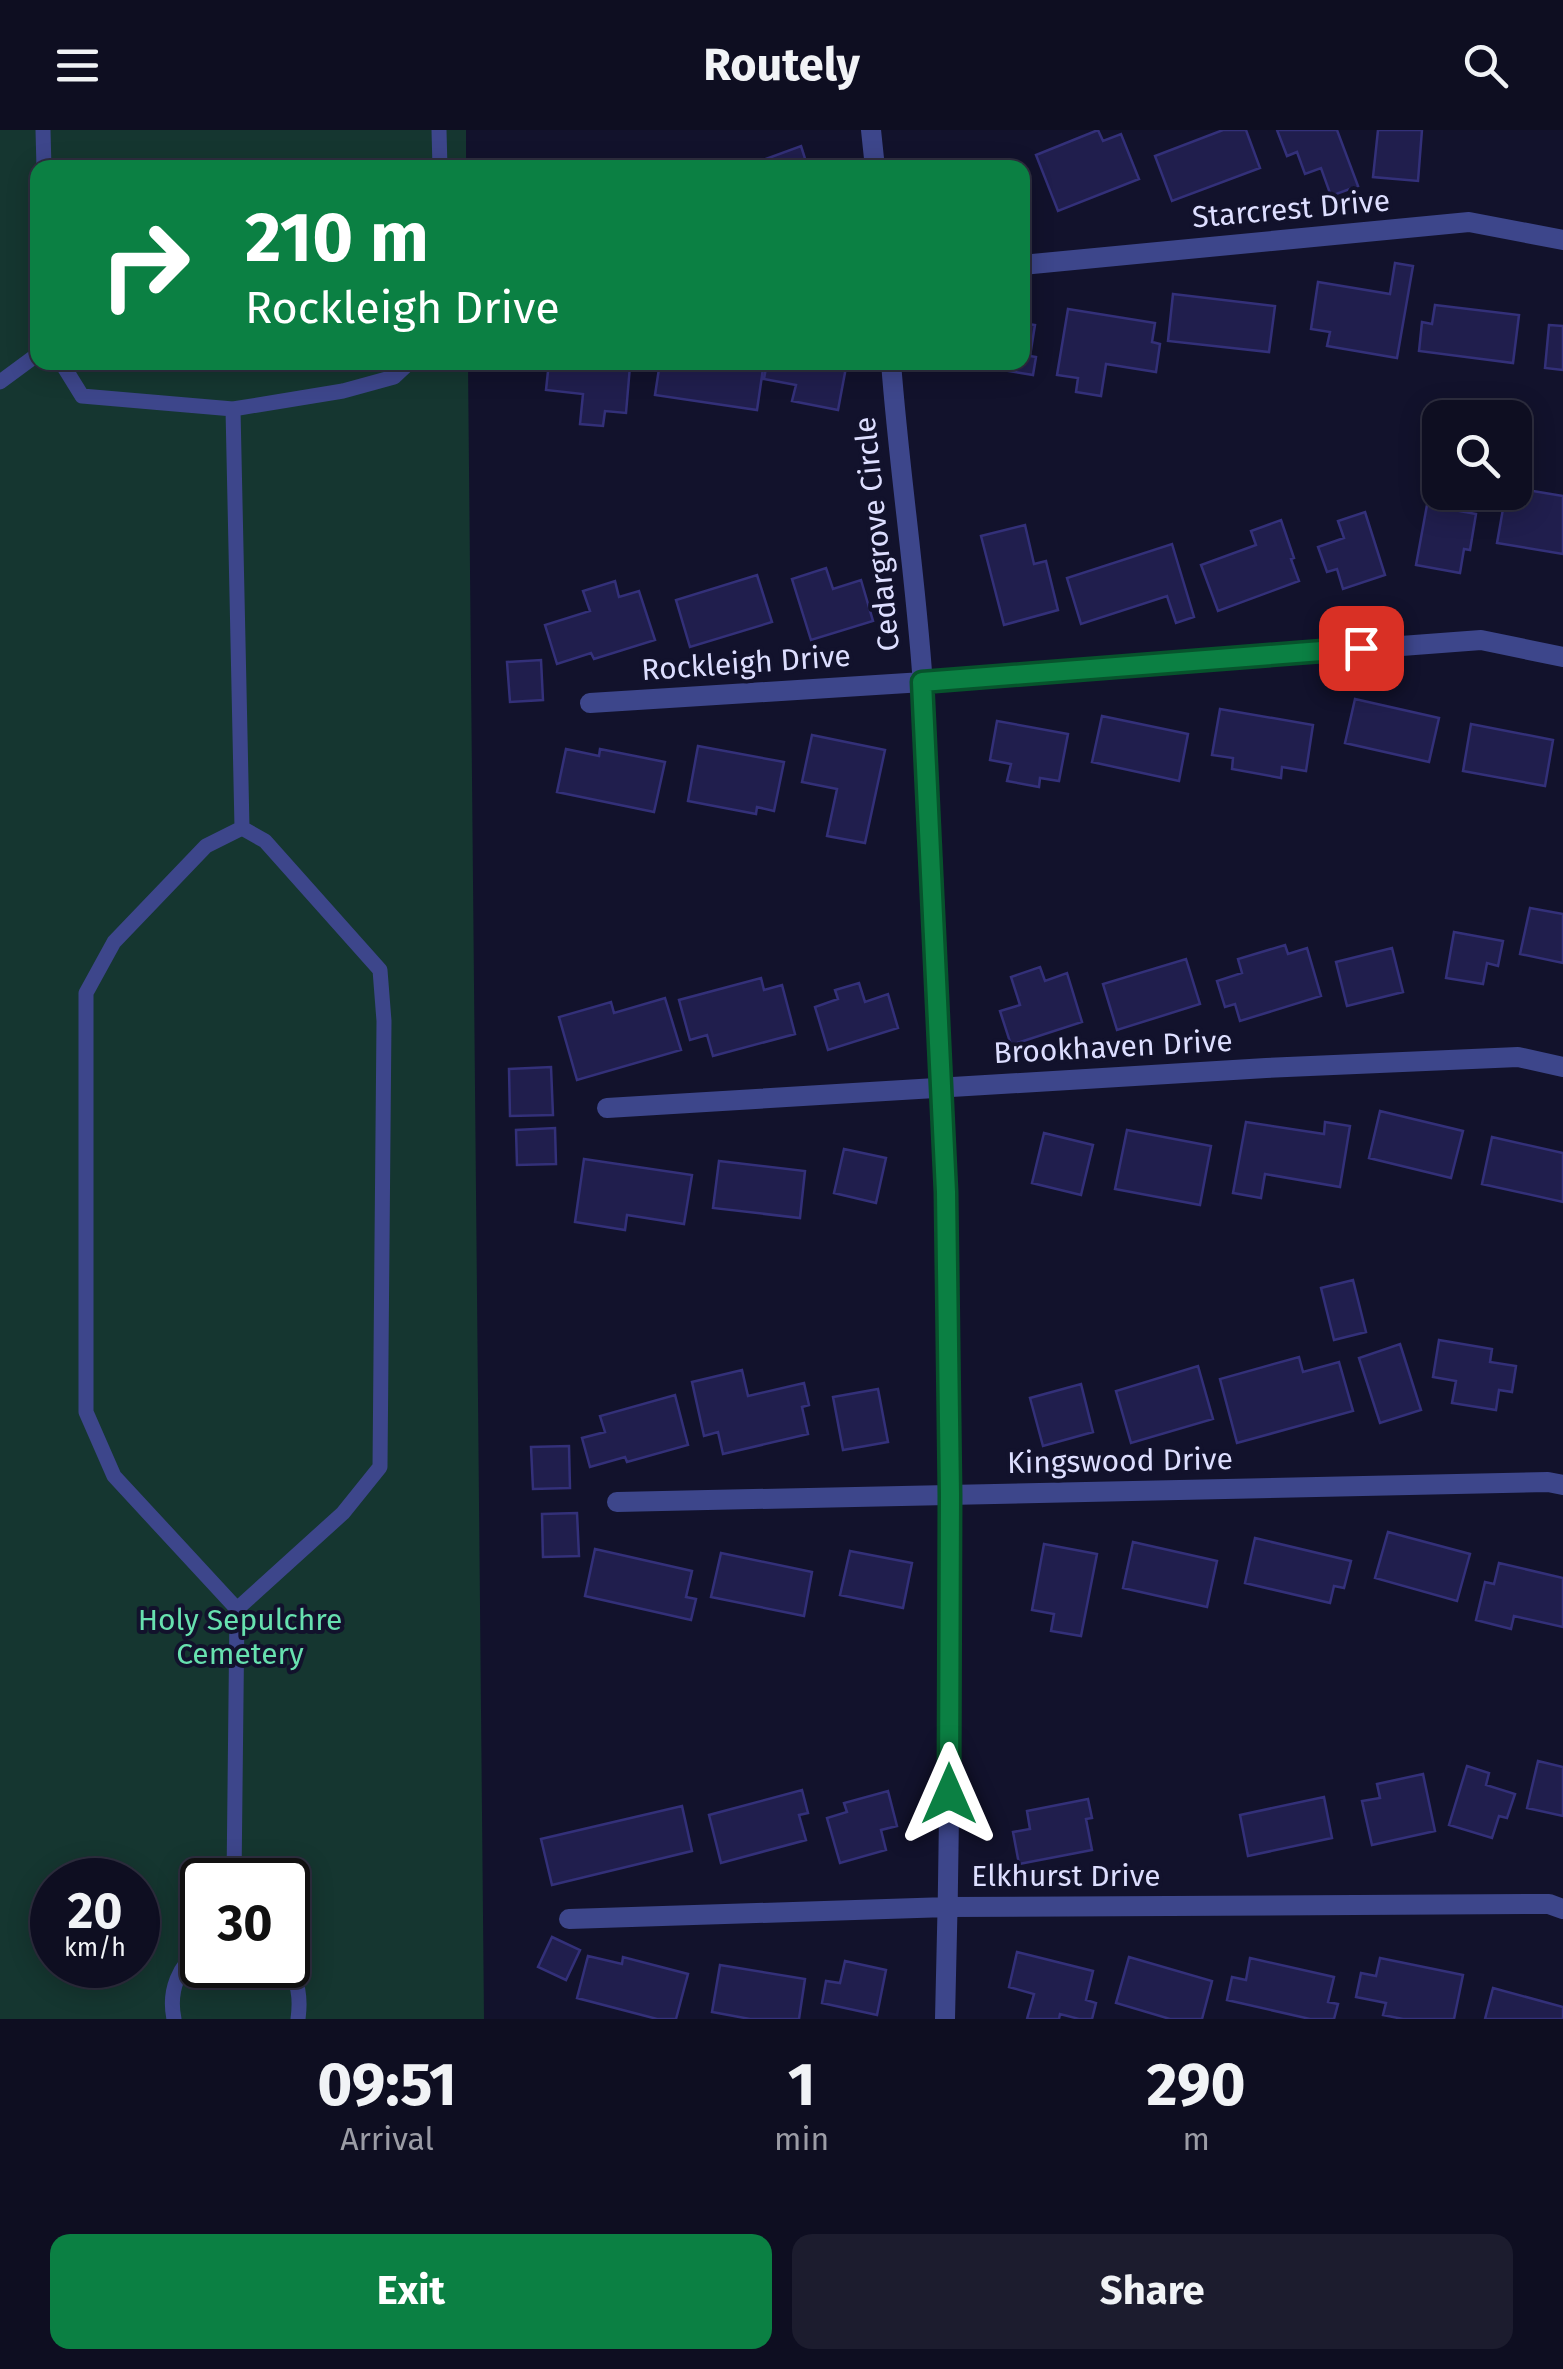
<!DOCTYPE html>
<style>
:root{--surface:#0e0e21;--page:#1c1c2e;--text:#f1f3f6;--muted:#9b9ca5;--line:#2e2e3f;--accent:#0b8043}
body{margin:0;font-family:"Fira Sans",sans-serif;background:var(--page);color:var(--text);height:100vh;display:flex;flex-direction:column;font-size:38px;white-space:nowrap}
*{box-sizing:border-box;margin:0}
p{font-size:32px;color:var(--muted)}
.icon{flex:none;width:55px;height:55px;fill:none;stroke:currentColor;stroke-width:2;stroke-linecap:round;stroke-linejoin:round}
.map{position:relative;height:1889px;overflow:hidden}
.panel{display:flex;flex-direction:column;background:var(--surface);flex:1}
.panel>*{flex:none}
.hud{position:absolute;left:30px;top:30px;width:1000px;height:210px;border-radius:20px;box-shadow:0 5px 25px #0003,0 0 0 2px var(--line);background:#0b8043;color:#fff;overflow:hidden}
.buttons{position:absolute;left:1422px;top:270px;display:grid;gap:20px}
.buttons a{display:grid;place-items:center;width:110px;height:110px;border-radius:20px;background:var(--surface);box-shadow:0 5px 25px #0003,0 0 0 2px var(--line);font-size:50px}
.speed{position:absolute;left:30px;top:1728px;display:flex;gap:20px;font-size:50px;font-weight:700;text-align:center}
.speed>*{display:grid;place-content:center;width:130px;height:130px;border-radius:50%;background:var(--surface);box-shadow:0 5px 25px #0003,0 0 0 2px var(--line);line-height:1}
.speed small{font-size:25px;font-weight:400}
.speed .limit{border:5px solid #111;border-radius:15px;background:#fff;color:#111}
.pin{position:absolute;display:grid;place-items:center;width:85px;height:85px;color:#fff;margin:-42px;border-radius:20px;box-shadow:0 5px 15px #0006}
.me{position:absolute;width:110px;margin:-55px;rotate:0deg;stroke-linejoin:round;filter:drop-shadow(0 0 8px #0008)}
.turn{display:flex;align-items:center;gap:35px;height:210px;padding:0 50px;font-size:45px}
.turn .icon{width:130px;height:130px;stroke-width:2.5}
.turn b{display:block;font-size:70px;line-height:85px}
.eta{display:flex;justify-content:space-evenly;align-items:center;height:170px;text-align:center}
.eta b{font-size:60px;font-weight:700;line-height:70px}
.button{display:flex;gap:20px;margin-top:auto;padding:20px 50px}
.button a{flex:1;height:115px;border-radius:20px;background:var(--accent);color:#fff;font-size:40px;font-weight:700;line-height:115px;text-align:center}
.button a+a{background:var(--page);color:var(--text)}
header{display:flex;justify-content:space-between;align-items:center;height:130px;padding:0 50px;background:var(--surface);font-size:45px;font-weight:700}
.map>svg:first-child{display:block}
</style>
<header><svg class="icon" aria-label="menu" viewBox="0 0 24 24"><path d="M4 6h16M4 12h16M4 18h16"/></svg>Routely<svg class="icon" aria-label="search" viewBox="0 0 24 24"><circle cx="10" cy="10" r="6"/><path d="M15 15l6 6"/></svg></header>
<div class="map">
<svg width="1563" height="1889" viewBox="0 0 1563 1889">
<rect width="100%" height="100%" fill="#12122c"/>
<!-- green -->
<path fill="#153630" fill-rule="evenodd" d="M0,0H466V37L38,38V232L468,233L484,1889H0ZM52,1750H138V1835H52ZM202,1750H288V1835H202Z"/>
<!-- building -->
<path fill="#201e4d" stroke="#333079" stroke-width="2.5" d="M1098,0L1103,11L1121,4L1139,49L1058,81L1036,25Z
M1223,0H1246L1260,38L1172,71L1155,26Z
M1277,0H1337L1358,56L1331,66L1321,38L1305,44L1297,22L1287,26Z
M1378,0H1422L1418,51L1373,47Z
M801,16L808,38H766L763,30Z
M1395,133L1413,136L1397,228L1327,216L1330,202L1311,199L1318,152L1390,164Z
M1173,164L1275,176L1269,222L1168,211Z
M1435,175L1519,185L1513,233L1419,221L1422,192L1432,194Z
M1068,179L1155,193L1152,212L1160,214L1156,242L1106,234L1101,266L1076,262L1078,248L1057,245Z
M1022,193L1035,195L1030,226L1036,227L1033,245L977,236L978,232H1022Z
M1549,195L1563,196V240L1545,238Z
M549,232H600L630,236L626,283L605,281L603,296L580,294L583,264L546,260Z
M660,232H764L757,280L655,265Z
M767,232H847L838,280L792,271L796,255L764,249Z
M1515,358L1563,366V424L1497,413L1506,362H1515Z
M1427,375L1476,384L1470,420L1464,419L1460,443L1416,435Z
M1365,382L1385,445L1343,459L1337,439L1327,442L1318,417L1344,408L1338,391Z
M1281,390L1294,428L1291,429L1299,451L1218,481L1201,435L1256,415L1251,401Z
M1025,395L1034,434L1046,431L1058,480L1004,495L981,406Z
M1172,414L1194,487L1176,493L1167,466L1081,494L1067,448Z
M826,438L833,459L861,450L873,491L811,510L792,449Z
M757,445L772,492L690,517L676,470Z
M615,451L619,467L639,461L655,510L594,529L591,523L557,534L545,495L590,481L583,461Z
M541,530L543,570L510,572L507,532Z
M1355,569L1439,588L1429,632L1345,613Z
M1220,579L1313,595L1306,641L1282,637L1281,648L1232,639L1233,628L1212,625Z
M1102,586L1188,604L1179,651L1092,632Z
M997,591L1068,604L1059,651L1040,648L1039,657L1007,651L1011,634L990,630Z
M1471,594L1553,610L1545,656L1463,641Z
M812,605L885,620L865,713L827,706L837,659L802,652Z
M698,616L784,632L774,681L757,677L756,684L688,671Z
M566,619L599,626L600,619L665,632L654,682L557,662Z
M1530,778L1563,784V833L1520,824Z
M1454,802L1503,811L1498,836L1487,833L1483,854L1446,848Z
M1285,815L1288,824L1307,818L1321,866L1240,891L1235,874L1225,877L1217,851L1242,843L1238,829Z
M1392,818L1403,862L1347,876L1336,832Z
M1186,829L1200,874L1117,900L1103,854Z
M1040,837L1045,851L1067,843L1082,892L1011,915L1000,881L1020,875L1011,847Z
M761,848L764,860L782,855L795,904L713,926L707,905L690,910L679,870Z
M859,853L865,872L888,864L898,898L828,920L815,877L838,869L835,860Z
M665,868L681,920L577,950L559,887L611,872L614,883Z
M551,937L553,985L510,986L509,939Z
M1380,981L1463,1001L1451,1048L1369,1028Z
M1246,992L1324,1004L1325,992L1350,996L1340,1057L1265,1044L1261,1068L1233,1063Z
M555,998L556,1034L517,1035L516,1000Z
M1127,1000L1211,1016L1200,1075L1115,1059Z
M1044,1003L1093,1015L1081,1065L1032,1053Z
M1492,1007L1563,1023V1072L1482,1054Z
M844,1019L886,1028L876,1073L834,1063Z
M584,1029L692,1045L684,1094L627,1085L625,1100L575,1092Z
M719,1031L805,1041L800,1088L713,1078Z
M1353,1150L1366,1202L1334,1210L1321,1158Z
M1439,1210L1492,1219L1490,1232L1516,1236L1512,1262L1499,1260L1496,1280L1452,1273L1456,1251L1433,1247Z
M1400,1214L1421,1280L1380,1293L1359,1228Z
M1299,1227L1303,1242L1339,1232L1353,1281L1237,1313L1220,1249Z
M1198,1236L1213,1289L1131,1313L1116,1261Z
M742,1240L748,1266L804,1253L809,1275L802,1277L808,1304L723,1324L718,1302L704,1306L692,1252Z
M1081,1254L1093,1302L1043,1316L1030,1268Z
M878,1259L888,1312L843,1320L833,1267Z
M675,1265L688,1315L627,1332L625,1327L590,1337L582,1308L605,1302L600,1286Z
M569,1316L570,1358L533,1359L531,1317Z
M577,1383L579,1426L543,1427L542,1384Z
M1388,1402L1470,1424L1457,1471L1375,1448Z
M1255,1408L1351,1431L1344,1458L1334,1456L1330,1473L1245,1453Z
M1133,1412L1217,1431L1207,1477L1123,1458Z
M1044,1414L1097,1424L1081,1506L1051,1501L1054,1484L1032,1480Z
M595,1419L692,1441L686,1467L696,1469L691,1490L585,1466Z
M850,1421L912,1433L903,1478L840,1465Z
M721,1423L812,1442L804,1486L711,1467Z
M1499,1433L1563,1448V1497L1514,1486L1511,1499L1476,1490L1485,1452L1494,1454Z
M1538,1631L1563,1637V1686L1527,1678Z
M1467,1636L1489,1643L1486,1655L1515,1664L1507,1688L1499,1686L1492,1708L1449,1695Z
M1423,1644L1435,1701L1372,1715L1362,1671L1380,1668L1377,1654Z
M802,1660L808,1683L799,1685L806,1710L721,1733L709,1685Z
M888,1661L897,1696L881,1700L886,1720L840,1733L827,1688L847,1682L844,1673Z
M1324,1667L1332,1708L1248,1726L1240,1685Z
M1088,1669L1092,1688L1086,1689L1092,1720L1019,1734L1013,1702L1030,1699L1027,1681Z
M682,1676L692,1721L552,1755L541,1709Z
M552,1807L580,1820L566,1850L538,1837Z
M1017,1822L1093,1841L1086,1870L1096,1873L1092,1889H1079L1060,1884L1059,1889H1027L1034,1864L1009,1857Z
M588,1826L622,1834L623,1827L688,1844L676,1889H657L577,1868Z
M1129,1827L1212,1851L1202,1889H1170L1116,1873Z
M1250,1828L1334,1847L1328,1872L1338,1874L1334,1889H1310L1227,1870L1232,1847L1246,1850Z
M1380,1828L1463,1845L1454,1889H1403L1383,1885L1386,1873L1356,1867L1361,1843L1376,1846Z
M845,1831L886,1840L877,1885L822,1873L826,1851L840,1853Z
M720,1835L805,1849L799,1889H750L712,1882Z
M1493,1858L1563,1877V1889H1485Z"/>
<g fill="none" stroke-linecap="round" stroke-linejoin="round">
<!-- lane -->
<path stroke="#3d468b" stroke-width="15" d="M43,0L44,38
M439,0L440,38
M61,232L82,266L233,279L343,261L394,247L410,232
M0,252L38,224
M233,279L242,698
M242,698L265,711L380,840L384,891L380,1337L343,1383L237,1479L114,1346L86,1282V863L114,812L206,716Z
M234,1750L237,1479
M288,1833C298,1853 301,1867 298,1889
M174,1889C168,1860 179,1835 202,1818"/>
<!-- street -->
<path stroke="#3d468b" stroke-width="20" d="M871,0L875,38
M1022,135L1469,92L1563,110
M891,232C899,340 916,448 923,556C949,1000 957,1445 945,1889
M590,573L923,552L1481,510L1563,527
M607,978L1266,938L1518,927L1563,937
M617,1372L1548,1352L1563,1355
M569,1789L948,1777L1549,1774L1563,1779"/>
</g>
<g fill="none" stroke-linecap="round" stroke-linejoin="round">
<defs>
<path id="route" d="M949,1664L950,1365L946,1062L922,552L1361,518"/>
</defs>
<!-- route casing -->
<use href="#route" stroke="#07532c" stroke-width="25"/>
<!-- route -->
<use href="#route" stroke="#0b8043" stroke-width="18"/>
</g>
<g text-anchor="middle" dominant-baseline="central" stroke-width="8" stroke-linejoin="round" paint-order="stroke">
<!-- street labels -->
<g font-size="30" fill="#dddeff" stroke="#12122c">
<text transform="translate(1291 79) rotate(-5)">Starcrest Drive</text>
<text transform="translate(877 404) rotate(-96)">Cedargrove Circle</text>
<text transform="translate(746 533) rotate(-4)">Rockleigh Drive</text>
<text transform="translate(1113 917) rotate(-3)">Brookhaven Drive</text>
<text transform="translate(1120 1331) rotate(-1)">Kingswood Drive</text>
<text x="1066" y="1746">Elkhurst Drive</text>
</g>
<!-- park labels -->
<g font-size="30" fill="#67e1af" stroke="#12122c">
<text x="240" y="1490">Holy Sepulchre<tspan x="240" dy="34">Cemetery</tspan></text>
</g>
</g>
</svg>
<div class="buttons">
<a><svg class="icon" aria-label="search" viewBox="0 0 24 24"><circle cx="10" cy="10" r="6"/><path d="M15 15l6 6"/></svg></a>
</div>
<div class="speed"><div>20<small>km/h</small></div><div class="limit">30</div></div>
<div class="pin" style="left:1361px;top:518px;background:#d93025"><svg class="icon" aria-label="arrive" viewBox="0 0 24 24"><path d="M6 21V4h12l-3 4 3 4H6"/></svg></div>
<svg class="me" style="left:949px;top:1664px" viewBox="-20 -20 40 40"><path d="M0-17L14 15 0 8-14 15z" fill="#0b8043" stroke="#fff" stroke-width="4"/></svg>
<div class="hud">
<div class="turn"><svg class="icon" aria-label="right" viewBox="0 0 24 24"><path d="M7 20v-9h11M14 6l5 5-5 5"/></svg><div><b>210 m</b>Rockleigh Drive</div></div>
</div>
</div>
<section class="panel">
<div class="eta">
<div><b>09:51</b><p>Arrival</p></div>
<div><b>1</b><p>min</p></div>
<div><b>290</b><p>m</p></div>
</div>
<div class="button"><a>Exit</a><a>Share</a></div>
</section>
